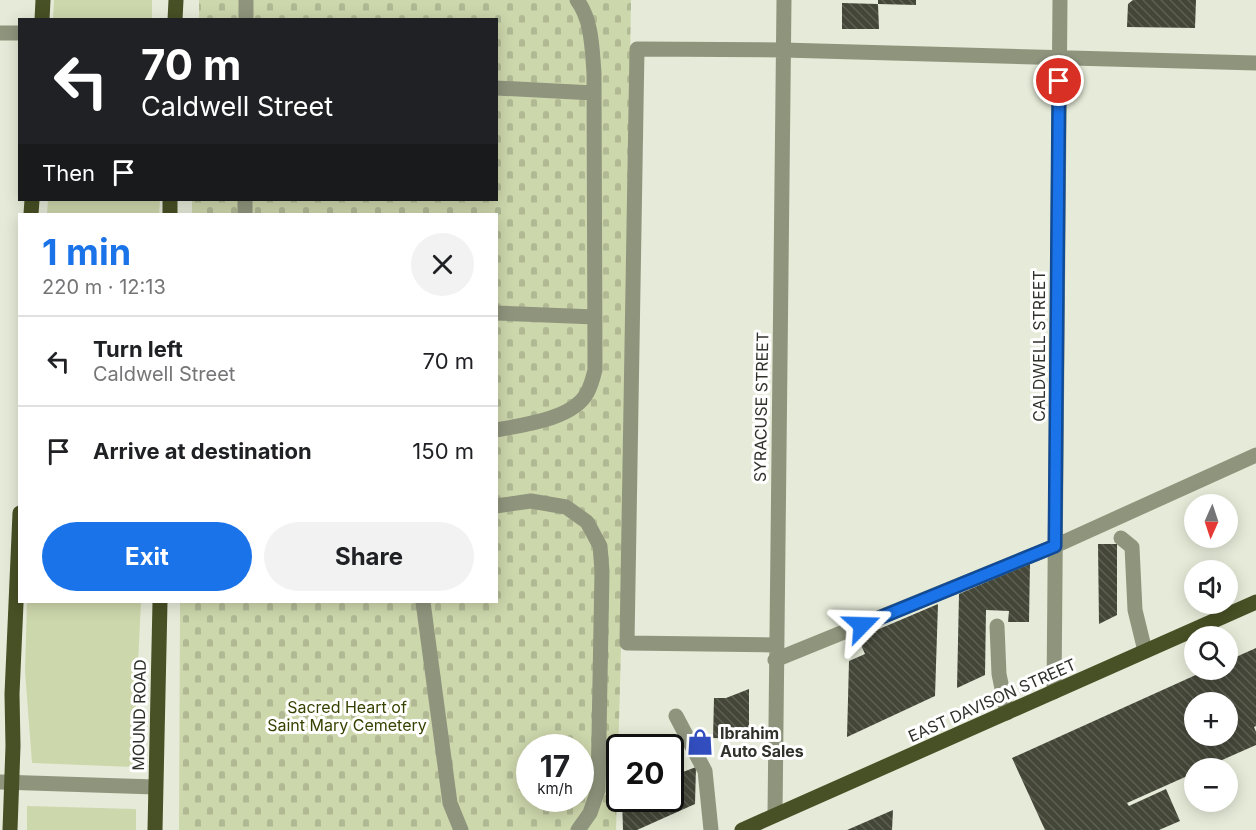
<!DOCTYPE html>
<meta charset="utf-8">
<style>
:root{--surface:#fff;--page:#f2f2f2;--text:#202124;--muted:#757577;--line:#e0e0e0;--accent:#1a73e8}
body{margin:0;font-family:Inter,sans-serif;background:var(--page);color:var(--text);height:100vh;display:flex;flex-direction:column;font-size:22px;white-space:nowrap}
*{box-sizing:border-box;margin:0}
p{font-size:20px;color:var(--muted)}
.icon{flex:none;width:33px;height:33px;fill:none;stroke:currentColor;stroke-width:2;stroke-linecap:round;stroke-linejoin:round}
.map{position:relative;flex:1;overflow:hidden}
.panel{position:absolute;left:18px;top:213px;width:480px;height:390px;display:flex;flex-direction:column;background:var(--surface);border-radius:0px;box-shadow:0 3px 15px #0003}
.panel>*{flex:none}
.hud{position:absolute;left:18px;top:18px;width:480px;height:183px;border-radius:0px;box-shadow:0 3px 15px #0003;background:#202124;color:#fff;overflow:hidden}
.needle{width:39px;rotate:183deg}
.fabs{position:absolute;left:1184px;top:494px;display:grid;gap:12px}
.fabs a{display:grid;place-items:center;width:54px;height:54px;border-radius:50%;background:var(--surface);box-shadow:0 3px 15px #0003;font-size:30px}
.speed{position:absolute;left:516px;top:734px;display:flex;gap:12px;font-size:30px;font-weight:700;text-align:center}
.speed>*{display:grid;place-content:center;width:78px;height:78px;border-radius:50%;background:var(--surface);box-shadow:0 3px 15px #0003;line-height:1}
.speed small{font-size:15px;font-weight:400}
.speed .limit{border:3px solid #111;border-radius:9px;background:#fff;color:#111}
.pin{position:absolute;display:grid;place-items:center;width:51px;height:51px;color:#fff;margin:-26px;border:3px solid #fff;border-radius:50%;box-shadow:0 2px 6px #0007}
.me{position:absolute;width:66px;margin:-33px;rotate:68deg;stroke-linejoin:round;filter:drop-shadow(0 0 4px #0008)}
.turn{display:flex;align-items:center;gap:21px;height:126px;padding:0 24px;font-size:27px}
.turn .icon{width:78px;height:78px;stroke-width:2.5}
.turn b{display:block;font-size:42px;line-height:51px}
.then{display:flex;align-items:center;height:57px;padding:0 24px;background:#0003;gap:12px;font-size:22px}
.round{display:grid;place-items:center;flex:none;width:63px;height:63px;border-radius:32px;background:var(--page)}
.overview{display:flex;align-items:center;justify-content:space-between;height:102px;padding:0 24px}
h1{font-size:36px;font-weight:700;line-height:45px;color:var(--accent)}
.primary-button{display:flex;gap:12px;margin-top:auto;padding:12px 24px}
.primary-button a{flex:1;height:69px;border-radius:36px;background:var(--accent);color:#fff;font-size:24px;font-weight:700;line-height:69px;text-align:center}
.primary-button a+a{background:var(--page);color:var(--text)}
ul{padding:0;list-style:none}
li{display:flex;align-items:center;gap:18px;height:90px;padding:0 24px;border-top:2px solid var(--line)}
li div{flex:1}
li b{display:block;font-size:22px}
li em{font-style:normal}
.map>svg:first-child{display:block}
</style>
<div class="map">
<svg width="1256" height="830" viewBox="0 0 1256 830">
<defs>
<pattern id="cemetery-stones" width="16" height="16" patternUnits="userSpaceOnUse" patternTransform="scale(1.5)"><rect width="16" height="16" fill="#cdd7ac"/><path d="M2 7V4a2 2 0 0 1 4 0v3zM10 15v-3a2 2 0 0 1 4 0v3z" fill="#b0b994"/></pattern>
<pattern id="building-back-hatch" width="6" height="6" patternUnits="userSpaceOnUse" patternTransform="scale(1.5)"><rect width="6" height="6" fill="#444738"/><path d="M-1 5l2 2M0 0l6 6M5-1l2 2" fill="none" stroke="#5d5f53"/></pattern>
</defs>
<rect width="100%" height="100%" fill="#e6ebd9"/>
<!-- green -->
<path fill="#cdd7ac" d="M54,0H152V19H53Z
M48,200H160L159,214H47Z
M27,602H141L133,767L32,763L25,671Z
M27,806L136,809V830H27Z"/>
<!-- cemetery -->
<path fill="url(#cemetery-stones)" fill-rule="evenodd" d="M199,0H631L621,649L616,830H179L180,602H496V214H192V200H496V20L199,19ZM530,747H580V798H530Z"/>
<!-- building -->
<path fill="url(#building-back-hatch)" fill-rule="evenodd" d="M878,0H916V5L878,4L879,29H842V3L878,4Z
M1133,0H1196L1195,28L1127,27L1128,4Z
M1098,544H1117V615L1099,624Z
M1030,563L1029,622H1008L1009,611L986,610L985,675L957,688L959,594Z
M938,604L935,696L847,737L849,661L865,654L858,638Z
M1256,648V726L1254,727L1256,732V745L1204,768H1194V773L1127,803L1129,806L1166,789L1180,821L1159,830H1045L1012,758L1209,669H1227V661ZM1194,702H1227V735H1194Z
M749,689V739L713,738L714,698H726Z
M696,767L695,804L637,830H623L622,798H670V777Z
M893,810L892,830H847Z"/>
<g fill="none" stroke-linecap="round" stroke-linejoin="round">
<!-- minor -->
<path stroke="#8f957d" stroke-width="15" d="M246,20V0
M0,33H20
M496,88L594,93
M245,214V200
M496,313L595,317
M496,430C523,425 573,419 587,393C591,386 593,378 595,370L594,73C592,48 592,20 577,0
M496,506L531,501L566,507L587,522L600,546L602,571L598,790L590,813L578,830
M1121,538L1132,547L1135,610L1145,651
M423,602L450,803L461,830
M997,626L999,674L1007,713
M776,645L627,643L637,49L783,50L1256,63
M775,660L1055,546L1256,455
M1054,692L1060,0
M676,716L705,771L711,830
M0,782L155,787
M775,815L784,0"/>
<!-- major -->
<path stroke="#485025" stroke-width="15" d="M42,20L43,0
M175,20L176,0
M31,214L32,200
M170,214V200
M10,830L13,746L12,694L20,513
M155,830L160,602
M742,830L1256,602"/>
</g>
<g fill="none" stroke-linecap="round" stroke-linejoin="round">
<defs>
<path id="route" d="M862,625L1055,546L1059,81"/>
</defs>
<!-- route casing -->
<use href="#route" stroke="#114b97" stroke-width="15"/>
<!-- route -->
<use href="#route" stroke="#1a73e8" stroke-width="10"/>
</g>
<!-- icons -->
<defs>
<symbol id="shop-bare" viewBox="-9 -9 18 18"><path d="M-5-2.5h2.3a2.7 3.5 0 0 1 5.4 0H5L5.5 6h-11ZM-1.5-2.5h3a1.5 2.3 0 0 0-3 0Z" fill="#324dbe" stroke="#fff" stroke-width="2.5" paint-order="stroke"/></symbol>
</defs>
<g fill-rule="evenodd">
<use href="#shop-bare" x="681" y="723" width="38" height="38"/>
</g>
<g text-anchor="middle" dominant-baseline="central" stroke-width="6" stroke-linejoin="round" paint-order="stroke">
<!-- street labels -->
<g font-size="16" fill="#2f312a" stroke="#fff">
<text transform="translate(1039 346) rotate(-90)">CALDWELL STREET</text>
<text transform="translate(761 407) rotate(-89)">SYRACUSE STREET</text>
<text transform="translate(992 700) rotate(-24)">EAST DAVISON STREET</text>
<text transform="translate(139 715) rotate(-89)">MOUND ROAD</text>
</g>
<!-- park labels -->
<g font-size="16" fill="#384200" stroke="#fff">
<text x="347" y="707">Sacred Heart of<tspan x="347" dy="18">Saint Mary Cemetery</tspan></text>
</g>
<!-- poi labels -->
<g font-size="16" font-weight="bold" fill="#2f312a" stroke="#fff" text-anchor="start">
<text x="720" y="733">Ibrahim<tspan x="720" dy="18">Auto Sales</tspan></text>
</g>
</g>
</svg>
<div class="fabs">
<a><svg class="needle" viewBox="-14 -14 28 28"><path d="M0-13l5 13h-10z" fill="#e53935"/><path d="M0 13l5-13h-10z" fill="#757577"/></svg></a>
<a><svg class="icon" aria-label="sound" viewBox="0 0 24 24"><path d="M4 9h4l5-4v14l-5-4H4zM17 9q2 3 0 6"/></svg></a>
<a><svg class="icon" aria-label="search" viewBox="0 0 24 24"><circle cx="10" cy="10" r="6"/><path d="M15 15l6 6"/></svg></a>
<a>+</a>
<a>−</a>
</div>
<div class="speed"><div>17<small>km/h</small></div><div class="limit">20</div></div>
<div class="pin" style="left:1059px;top:81px;background:#d93025"><svg class="icon" aria-label="arrive" viewBox="0 0 24 24"><path d="M6 21V4h12l-3 4 3 4H6"/></svg></div>
<svg class="me" style="left:862px;top:625px" viewBox="-20 -20 40 40"><path d="M0-17L14 15 0 8-14 15z" fill="#1a73e8" stroke="#fff" stroke-width="4"/></svg>
<div class="hud">
<div class="turn"><svg class="icon" aria-label="left" viewBox="0 0 24 24"><path d="M17 20v-9H6M10 6l-5 5 5 5"/></svg><div><b>70 m</b>Caldwell Street</div></div>
<div class="then">Then<svg class="icon" aria-label="arrive" viewBox="0 0 24 24"><path d="M6 21V4h12l-3 4 3 4H6"/></svg></div>
</div>
<section class="panel">
<div class="overview"><div><h1>1 min</h1><p>220 m · 12:13</p></div><a class="round"><svg class="icon" aria-label="close" viewBox="0 0 24 24"><path d="M6 6l12 12M18 6L6 18"/></svg></a></div>
<ul>
<li><svg class="icon" aria-label="left" viewBox="0 0 24 24"><path d="M17 20v-9H6M10 6l-5 5 5 5"/></svg><div><b>Turn left</b><p>Caldwell Street</p></div><em>70 m</em></li>
<li><svg class="icon" aria-label="arrive" viewBox="0 0 24 24"><path d="M6 21V4h12l-3 4 3 4H6"/></svg><div><b>Arrive at destination</b></div><em>150 m</em></li>
</ul>
<div class="primary-button"><a>Exit</a><a>Share</a></div>
</section>
</div>
